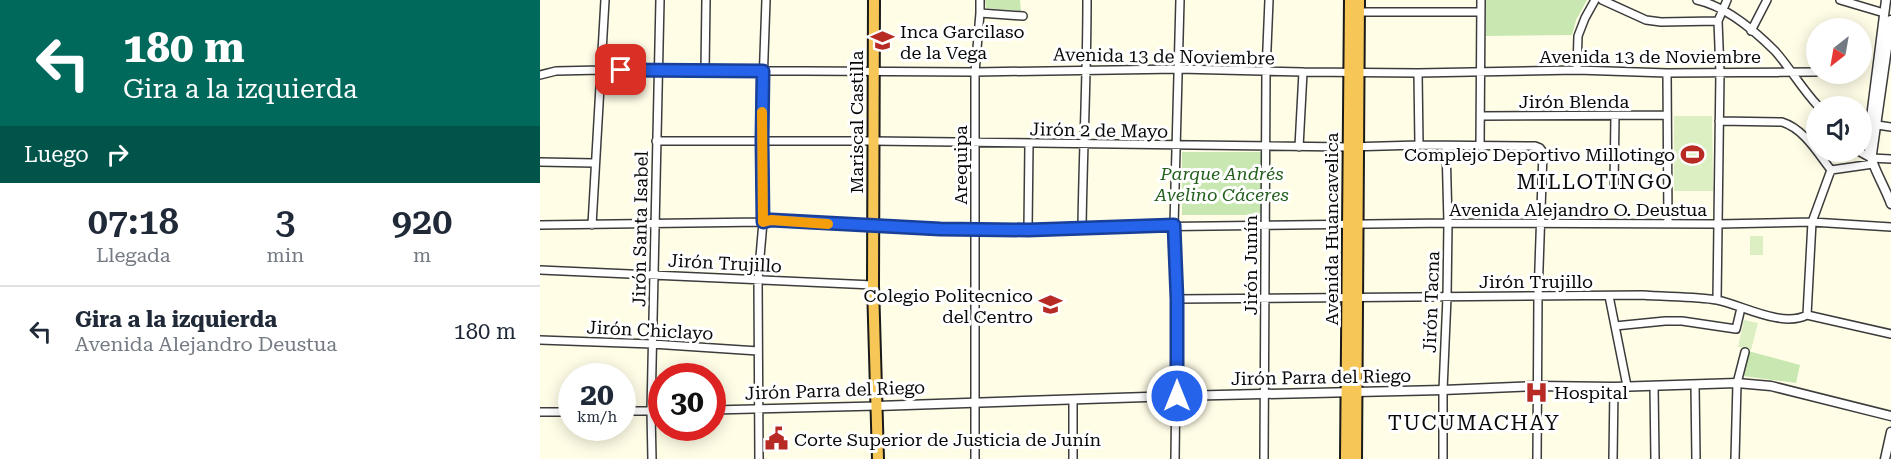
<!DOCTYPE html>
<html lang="es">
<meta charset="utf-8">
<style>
:root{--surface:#fff;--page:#f2f2f3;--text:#1f2937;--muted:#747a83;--line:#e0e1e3}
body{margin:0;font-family:"Roboto Serif",serif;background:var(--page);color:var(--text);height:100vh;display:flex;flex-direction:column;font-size:22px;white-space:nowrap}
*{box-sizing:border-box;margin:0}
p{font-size:20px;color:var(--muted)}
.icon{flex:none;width:33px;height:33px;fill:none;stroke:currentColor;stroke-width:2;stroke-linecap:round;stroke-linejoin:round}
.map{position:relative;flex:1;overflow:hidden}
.drawer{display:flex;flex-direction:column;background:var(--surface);width:540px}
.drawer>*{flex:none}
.banner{background:#00695c;color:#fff;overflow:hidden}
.needle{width:39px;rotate:211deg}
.controls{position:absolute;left:1266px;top:18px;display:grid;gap:12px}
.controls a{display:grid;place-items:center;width:66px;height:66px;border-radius:50%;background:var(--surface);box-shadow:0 3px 15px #0003;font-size:30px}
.speed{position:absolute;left:18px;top:363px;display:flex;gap:12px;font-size:30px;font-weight:700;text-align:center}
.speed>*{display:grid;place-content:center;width:78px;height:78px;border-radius:50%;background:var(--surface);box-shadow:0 3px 15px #0003;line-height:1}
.speed small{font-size:15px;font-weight:400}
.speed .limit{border:9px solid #d22;background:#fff;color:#111}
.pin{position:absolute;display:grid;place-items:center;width:51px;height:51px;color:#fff;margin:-26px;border-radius:12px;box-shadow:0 3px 9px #0006}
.me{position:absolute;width:66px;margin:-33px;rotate:0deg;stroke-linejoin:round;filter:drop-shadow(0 0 4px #0008)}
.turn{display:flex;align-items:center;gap:21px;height:126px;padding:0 24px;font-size:27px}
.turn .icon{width:78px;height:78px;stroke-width:2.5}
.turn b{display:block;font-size:42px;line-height:51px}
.then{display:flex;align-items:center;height:57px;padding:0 24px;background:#0003;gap:12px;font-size:22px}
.eta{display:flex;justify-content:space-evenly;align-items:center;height:102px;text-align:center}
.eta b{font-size:36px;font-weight:600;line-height:42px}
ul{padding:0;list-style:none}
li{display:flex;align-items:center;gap:18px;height:90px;padding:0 24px;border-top:2px solid var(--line)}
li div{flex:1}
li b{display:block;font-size:22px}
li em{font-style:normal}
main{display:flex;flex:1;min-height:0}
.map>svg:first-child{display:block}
</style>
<main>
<section class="drawer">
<div class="banner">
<div class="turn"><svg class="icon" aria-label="left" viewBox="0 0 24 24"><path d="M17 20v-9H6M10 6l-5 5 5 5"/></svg><div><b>180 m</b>Gira a la izquierda</div></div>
<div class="then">Luego<svg class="icon" aria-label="right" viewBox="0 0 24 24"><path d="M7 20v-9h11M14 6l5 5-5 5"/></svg></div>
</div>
<div class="eta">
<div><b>07:18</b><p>Llegada</p></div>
<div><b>3</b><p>min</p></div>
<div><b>920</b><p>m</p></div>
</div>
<ul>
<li><svg class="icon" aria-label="left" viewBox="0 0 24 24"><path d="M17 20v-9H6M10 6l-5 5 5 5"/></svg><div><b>Gira a la izquierda</b><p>Avenida Alejandro Deustua</p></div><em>180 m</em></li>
</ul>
</section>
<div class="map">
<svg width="1351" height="459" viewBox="0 0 1351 459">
<rect width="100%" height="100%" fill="#fffde6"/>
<!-- green -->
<path fill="#c8e7b1" d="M445,0H480L481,11L446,8Z
M946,0H1047L1036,20L1032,35L946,36Z
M642,152H722V215H642Z
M1208,351L1260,365L1256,383L1203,376Z"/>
<!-- pitch -->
<path fill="#dbefc3" d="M1134,116H1172L1173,191H1134Z
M1210,236H1223V255H1210Z
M1204,320L1218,323L1211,350L1198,347Z"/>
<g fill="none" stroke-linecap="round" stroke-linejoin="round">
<defs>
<path id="minor" d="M1062,0L1106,20L1121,22L1178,21
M1157,0C1185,6 1215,31 1235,51C1250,68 1262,89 1278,106
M1300,0L1344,13
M819,12H940
M440,13L483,16
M1211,31L1227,0
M1037,70L1038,36L1045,18L1055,0
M165,71L166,0
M878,73L879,145
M1127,73L1128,224
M0,75L16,71L62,70L435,72L639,69L763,72L878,73L1037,70L1127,73L1276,72
M941,116L1127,115
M1179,121L1242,122C1264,129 1277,152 1291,170L1333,164
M1337,125L1351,127
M116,141H333L808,147L879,145L995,146L1000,148L1003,152L998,296L997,459
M759,147L763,72
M940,147L941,0
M1320,152L1331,158L1351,159
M0,162L54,163
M1074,185L1075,116
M0,225L223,222L231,220L332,227L435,229L908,223L1178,224L1272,222L1351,227
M52,225L65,0
M542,228C543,152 547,76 547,0
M488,229L489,144
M0,270L333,285
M1069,296L1087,386
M637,299L1102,295C1124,297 1155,296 1177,300C1202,305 1242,328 1267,315L1351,334
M1177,300L1180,72L1178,21L1187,0
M1267,315L1272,222L1291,170
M1075,326L1125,321H1142L1196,329L1201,308
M0,340L112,344L218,351
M1155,385L1156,459
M1114,386L1115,459
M172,410L337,406
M82,411H122
M0,412H32
M112,459L111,411L120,0
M219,459L218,280L223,222L221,140L226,0
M435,459V72L440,13V0
M533,459V400
M635,459L637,299L634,225L640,0
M724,459L726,72L729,0
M903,459V390L907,297L908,223L906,146
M1073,459L1074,387
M1195,459L1197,383L1205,352"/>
<path id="tertiary" d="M1346,0L1328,141C1329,163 1344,184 1351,204
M1332,154L1351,20
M337,406L637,396L903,390L999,386L1074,387L1197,383L1231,386L1351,416
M1345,459L1351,432"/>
<path id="trunk" d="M334,0L333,285L338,459
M806,459L810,0
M816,459L819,0"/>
</defs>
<!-- minor casing -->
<use href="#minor" stroke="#3c3c3c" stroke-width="10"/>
<!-- tertiary casing -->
<use href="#tertiary" stroke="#3c3c3c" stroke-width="11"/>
<!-- trunk casing -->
<use href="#trunk" stroke="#1a1a1a" stroke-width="14"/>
<!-- minor -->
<use href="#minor" stroke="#fff" stroke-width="7"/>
<!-- tertiary -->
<use href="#tertiary" stroke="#fff" stroke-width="8"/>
<!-- trunk -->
<use href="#trunk" stroke="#f6c656" stroke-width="10"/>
</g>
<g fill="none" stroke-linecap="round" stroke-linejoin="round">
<defs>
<path id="route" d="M81,70L223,71L222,140L223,222L231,220L400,229L488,230L634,225L637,299V396"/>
</defs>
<!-- route casing -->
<use href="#route" stroke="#184099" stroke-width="15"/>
<!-- route -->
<use href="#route" stroke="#2563eb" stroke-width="10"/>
<!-- slow -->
<path stroke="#f59e0b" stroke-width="10" d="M222,112L223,222L231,220L288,224"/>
</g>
<!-- icons -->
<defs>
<symbol id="university-bare" viewBox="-9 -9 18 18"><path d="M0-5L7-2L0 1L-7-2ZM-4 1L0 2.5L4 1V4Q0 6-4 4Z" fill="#b72b24" stroke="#fff" stroke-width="2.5" paint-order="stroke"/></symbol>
<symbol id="stadium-bare" viewBox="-9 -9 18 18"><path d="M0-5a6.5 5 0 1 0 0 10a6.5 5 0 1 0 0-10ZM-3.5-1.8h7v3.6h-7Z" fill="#b72b24" stroke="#fff" stroke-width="2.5" paint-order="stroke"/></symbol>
<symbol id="hospital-bare" viewBox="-9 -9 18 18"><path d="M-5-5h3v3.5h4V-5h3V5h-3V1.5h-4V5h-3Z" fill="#b72b24" stroke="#fff" stroke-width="2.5" paint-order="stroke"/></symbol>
<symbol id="civic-bare" viewBox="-9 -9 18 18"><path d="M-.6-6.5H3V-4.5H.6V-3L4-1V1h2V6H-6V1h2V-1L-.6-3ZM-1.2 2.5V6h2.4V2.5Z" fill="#b72b24" stroke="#fff" stroke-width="2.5" paint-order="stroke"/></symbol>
</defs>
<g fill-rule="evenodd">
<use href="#university-bare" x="326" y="24" width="33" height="33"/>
<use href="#stadium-bare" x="1136" y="138" width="33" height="33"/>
<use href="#university-bare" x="494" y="288" width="33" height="33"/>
<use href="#hospital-bare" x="980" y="376" width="33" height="33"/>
<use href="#civic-bare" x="220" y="422" width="33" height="33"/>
</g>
<g text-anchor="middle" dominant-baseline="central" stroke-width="6" stroke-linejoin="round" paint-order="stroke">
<!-- poi labels -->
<g font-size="18" fill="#090909" stroke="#fff" text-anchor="start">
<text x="360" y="31">Inca Garcilaso<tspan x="360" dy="21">de la Vega</tspan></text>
<text x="1135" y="154" text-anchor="end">Complejo Deportivo Millotingo</text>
<text x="493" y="295" text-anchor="end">Colegio Politecnico<tspan x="493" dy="21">del Centro</tspan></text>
<text x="1014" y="392">Hospital</text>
<text x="254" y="439">Corte Superior de Justicia de Junín</text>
</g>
<!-- street labels -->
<g font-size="18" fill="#090909" stroke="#fff">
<text transform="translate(624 56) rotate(1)">Avenida 13 de Noviembre</text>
<text x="1110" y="56">Avenida 13 de Noviembre</text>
<text x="1034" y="101">Jirón Blenda</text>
<text transform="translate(316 122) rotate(-90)">Mariscal Castilla</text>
<text transform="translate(559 130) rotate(1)">Jirón 2 de Mayo</text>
<text transform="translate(420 165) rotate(-90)">Arequipa</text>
<text x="1038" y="209">Avenida Alejandro O. Deustua</text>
<text transform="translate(100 229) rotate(-89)">Jirón Santa Isabel</text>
<text transform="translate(791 229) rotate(-90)">Avenida Huancavelica</text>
<text transform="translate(185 263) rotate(3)">Jirón Trujillo</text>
<text transform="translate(710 265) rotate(-90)">Jirón Junín</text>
<text x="996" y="281">Jirón Trujillo</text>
<text transform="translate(891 302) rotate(-88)">Jirón Tacna</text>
<text transform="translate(110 330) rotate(3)">Jirón Chiclayo</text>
<text transform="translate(781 377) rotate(-1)">Jirón Parra del Riego</text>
<text transform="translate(295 390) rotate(-2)">Jirón Parra del Riego</text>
</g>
<!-- park labels -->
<g font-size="18" font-style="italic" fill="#235f1c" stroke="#fff">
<text x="682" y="173">Parque Andrés<tspan x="682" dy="21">Avelino Cáceres</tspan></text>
</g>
<!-- quarter labels -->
<g font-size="21" letter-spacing="1.5" fill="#090909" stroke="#fff">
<text x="1055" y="182">MILLOTINGO</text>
<text x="934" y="423">TUCUMACHAY</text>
</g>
</g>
</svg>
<div class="controls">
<a><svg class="needle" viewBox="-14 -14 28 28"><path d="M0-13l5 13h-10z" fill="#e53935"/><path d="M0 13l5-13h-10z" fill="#747a83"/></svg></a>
<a><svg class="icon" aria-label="sound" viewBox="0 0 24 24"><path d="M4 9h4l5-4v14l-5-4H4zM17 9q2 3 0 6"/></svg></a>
</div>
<div class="speed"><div>20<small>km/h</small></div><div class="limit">30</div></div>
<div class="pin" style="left:81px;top:70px;background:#d93025"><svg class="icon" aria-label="arrive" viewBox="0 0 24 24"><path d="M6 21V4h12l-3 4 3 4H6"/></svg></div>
<svg class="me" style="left:637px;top:396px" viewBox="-20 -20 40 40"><circle r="17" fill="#2563eb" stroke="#fff" stroke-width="3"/><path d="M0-11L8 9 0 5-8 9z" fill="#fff"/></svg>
</div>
</main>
